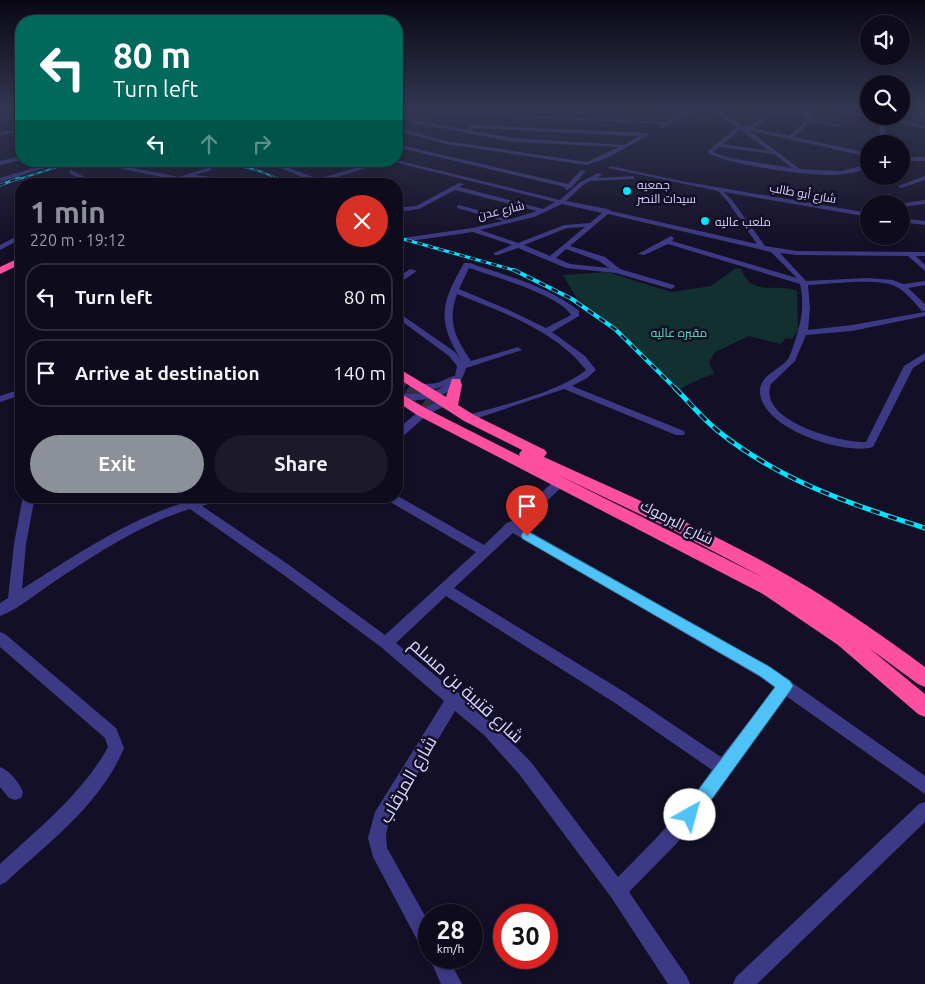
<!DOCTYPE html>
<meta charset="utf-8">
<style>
:root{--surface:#0e0b1c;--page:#1c1929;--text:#f1f3f6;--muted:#9b9ba3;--line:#2e2b3b;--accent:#8c9099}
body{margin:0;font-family:Ubuntu,Cairo,sans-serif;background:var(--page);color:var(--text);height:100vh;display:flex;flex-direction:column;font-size:19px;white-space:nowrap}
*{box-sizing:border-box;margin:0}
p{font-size:16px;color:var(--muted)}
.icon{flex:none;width:28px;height:28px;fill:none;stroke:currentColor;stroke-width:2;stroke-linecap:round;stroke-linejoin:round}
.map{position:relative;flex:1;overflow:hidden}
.details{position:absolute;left:15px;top:178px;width:388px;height:325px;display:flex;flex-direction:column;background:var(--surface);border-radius:20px;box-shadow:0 2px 8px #0003,0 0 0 1px var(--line)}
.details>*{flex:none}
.top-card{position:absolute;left:15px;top:15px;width:388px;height:152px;border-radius:20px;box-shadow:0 2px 8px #0003,0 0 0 1px var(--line);background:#00695c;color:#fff;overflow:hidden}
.buttons{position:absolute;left:860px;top:15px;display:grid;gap:10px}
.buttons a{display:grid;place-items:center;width:50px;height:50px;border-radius:50%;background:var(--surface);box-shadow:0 2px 8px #0003,0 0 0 1px var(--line);font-size:25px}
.speed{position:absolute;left:418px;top:904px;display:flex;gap:10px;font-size:25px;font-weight:700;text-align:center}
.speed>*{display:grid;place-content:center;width:65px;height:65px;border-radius:50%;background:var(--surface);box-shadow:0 2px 8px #0003,0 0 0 1px var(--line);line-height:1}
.speed small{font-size:12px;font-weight:400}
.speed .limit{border:8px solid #d22;background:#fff;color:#111}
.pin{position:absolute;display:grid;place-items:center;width:42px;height:42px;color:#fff;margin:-51px -21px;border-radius:50% 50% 50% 0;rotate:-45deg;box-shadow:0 0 5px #0007}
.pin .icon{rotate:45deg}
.me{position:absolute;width:55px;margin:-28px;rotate:38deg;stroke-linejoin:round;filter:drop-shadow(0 0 4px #0008)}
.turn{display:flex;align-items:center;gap:18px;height:105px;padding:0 15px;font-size:22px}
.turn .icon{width:65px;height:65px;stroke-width:2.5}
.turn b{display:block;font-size:35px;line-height:42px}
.lanes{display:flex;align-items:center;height:48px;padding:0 15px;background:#0003;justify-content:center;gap:25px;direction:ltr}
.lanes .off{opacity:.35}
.round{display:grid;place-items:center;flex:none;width:52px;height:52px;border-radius:26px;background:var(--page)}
.summary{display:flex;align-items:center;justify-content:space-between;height:85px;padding:0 15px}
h1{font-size:30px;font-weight:700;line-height:38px;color:var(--accent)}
.button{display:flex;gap:10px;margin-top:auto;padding:10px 15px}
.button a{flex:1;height:58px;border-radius:30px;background:var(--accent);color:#fff;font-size:20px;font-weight:700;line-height:58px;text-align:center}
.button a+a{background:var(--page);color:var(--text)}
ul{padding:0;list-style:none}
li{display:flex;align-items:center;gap:15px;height:68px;margin:0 10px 8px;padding:0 5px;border:2px solid var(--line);border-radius:20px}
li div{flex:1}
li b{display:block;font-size:19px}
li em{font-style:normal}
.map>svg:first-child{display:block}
</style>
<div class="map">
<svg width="925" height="984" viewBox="0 0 925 984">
<rect width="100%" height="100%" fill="#130f26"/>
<!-- green -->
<path fill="#12302f" d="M736,268L741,269C752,298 775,282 797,291L798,330L792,339L786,338L781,344L749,336L715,352L709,362L714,374L702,378L680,389L602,317L576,297L563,275L607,272L671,292L711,286Z"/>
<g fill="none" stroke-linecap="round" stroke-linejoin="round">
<!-- highway-tunnel-far1 -->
<path stroke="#312d47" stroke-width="11" stroke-dasharray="11 5.5" stroke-linecap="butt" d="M396,380L409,389"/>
<!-- highway-tunnel -->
<path stroke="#312d47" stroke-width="14" stroke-dasharray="14 7" stroke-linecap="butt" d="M408,388L437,409"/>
<!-- minor -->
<path fill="#3d3a85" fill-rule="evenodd" d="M11,107V108L0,110V108Z
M403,107H411L396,112V109Z
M659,107L688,111L695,107H701L661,128L659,127L663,124L436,113L438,112L667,122L684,113L672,112Z
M708,107H713L742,126L748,127L775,112L808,113L809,107H813V115L810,120L841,125L839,126L809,122L794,137L869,153V157L748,130L800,169L841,171L869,164V168C858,172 846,174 834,175C806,175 732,166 708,153V151L737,127ZM776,114L807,116L803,124L789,136L753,128ZM740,129L769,151L723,144ZM719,147L774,154L792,168L730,158L713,152Z
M813,107H825L869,115V116H883L925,126V128L884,120L886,144H880L879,119Z
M920,107H924L925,118L923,117Z
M21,115V117L0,122V120Z
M396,117L467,130L472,125L647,133L649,135L607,158L586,165L446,144L396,130V127L446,141L587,162L619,147L514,142L396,119ZM473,128L639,136L624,145L514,138L471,131Z
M21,129V131L0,135V133Z
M396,144L568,184L581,170L586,171L572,187L567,190L564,188L565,187L396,147Z
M21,156V160L0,165V161Z
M901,157H925V161H901Z
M396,160L560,200L579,183L598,173L603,174L597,178L633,176L635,179L590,181L583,185L566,201L608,209L611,211L757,244L728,202L718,191L608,168L611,166L681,181L869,213V217L724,192L732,200L765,246L797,251L925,252V256H916L925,265V271L908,256L797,255L780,253L806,281L867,278L893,280L903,284L925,281V285L908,288L925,304V311H922C915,303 906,292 897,287C880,277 829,284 808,285L810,308L808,330L852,325L925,312V316L852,331L806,335L795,361L771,384C757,421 841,443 866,442L904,366L925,353V360L913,368L873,447C843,456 757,427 760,389C762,374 781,369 788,359C791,354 792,349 794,344C801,323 805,307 800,284L668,244L644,255L638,254L671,236L674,238L672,241L797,278L771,252L608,214L570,246L605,257L620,269L674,285L675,287L671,289L616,273L566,268L518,248L498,255H494V253L512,245L473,232L396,243V239L472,228L503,221L457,208V206L459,205L511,219L537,211L455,190L419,209L396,212V208L416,206L459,183L464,184L459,187L543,209L555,202L390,161ZM562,204L602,213L590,223L564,225L518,243L480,230L534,217ZM585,227L550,256L524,245L567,228ZM566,249L599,261L609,268L570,264L556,258Z
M57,161H67L0,182V178Z
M263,161H272L318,179L379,161H389L324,181L328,184H319Z
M124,166L179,177L210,167L212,170L195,175L227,179L240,184L188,177L167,184H157L172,179L122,169Z
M71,170L96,183L97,184H89L69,173Z
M925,176V180L901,188L898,186Z
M925,200V204L901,207V204H899Z
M901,218L925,221V225L901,222Z
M21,234V239L0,250V245Z
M464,263H470C507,276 548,286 579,311V316L552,332L585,356L596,370L587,378L572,386L684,431L685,433L684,435H676L564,389L469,421L465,420L464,418L465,416C500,406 559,392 586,370C558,332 500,311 457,294C447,322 455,337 471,361L518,347L522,350L466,368C459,398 423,402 396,400V394H398C415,394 433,395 447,384C439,389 424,393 416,387C422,382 429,385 436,383C444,381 448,377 455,376L457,366L449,356L396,317V311L455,352L462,361C436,321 441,303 464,263ZM469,268C492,276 560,295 571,315L546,328L511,311L459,289Z
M410,269L417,271L396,285V279Z
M21,389V395L0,402V396Z
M445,400L450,403L448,405L428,414L400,439L396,440V431C411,417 425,405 445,400Z
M560,478L564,479L566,482L564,485L520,526L770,667L925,776V794L786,696L729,774L706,809L676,844L629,892L687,977L690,984H668L611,897L519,774L484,735L455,711L389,821L386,834L387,848L429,923V951L422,949L373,857L368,838L375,812L444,701L381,647L281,573L190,509C141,524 98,553 55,581C38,592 19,609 0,616V603L8,598L14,544L23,496H35L26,544L22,589C73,557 125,521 183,503L178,496H191L194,500L205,496H226L224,499L202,506L289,565L385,635L476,552L385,499L383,496L396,495L484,545L504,526L506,523L510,522L556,479ZM513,533L760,677L775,688L721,757L626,693L454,588ZM446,596L615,703L712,770C685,810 652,843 618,877L531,762L494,725L461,697L459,693L454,691L396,643Z
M0,632L5,634L116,728L124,748C101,804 49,842 6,882L0,885V864C39,828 82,794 108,747L105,738L0,647Z
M0,767C10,771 19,782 23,792L21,798L15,800L9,798L0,787Z
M925,802V822L757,984H733L736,977L919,804Z
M429,957L448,958L462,984H441Z"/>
<!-- highway -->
<path fill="#ff4fa3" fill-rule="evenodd" d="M21,257V264L0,274V267Z
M396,367L446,397L452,379H460L462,385L458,405L474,415L545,450L547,453L544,457C621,492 699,526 773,567C826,596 876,631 925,667V687L918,684L869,648L925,694V717L918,714L838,645L763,594L417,415L396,401V391L427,409L520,456L519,454L522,450L464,421L396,377ZM556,474L673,530L766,579Z"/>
<defs>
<path id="rail-far3" d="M200,161C227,164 255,166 279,180
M16,180L76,161"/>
<path id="rail-far2" d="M277,178L286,184
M0,185L19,178
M396,237L517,271"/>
<path id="rail-far1" d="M514,270L572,299L615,329L676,389"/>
<path id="rail" d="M675,388C689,402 703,419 718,431C779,480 852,505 925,528"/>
</defs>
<!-- rail-far3 casing -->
<use href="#rail-far3" stroke="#00e5ff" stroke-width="2"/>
<!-- rail-far2 casing -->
<use href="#rail-far2" stroke="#00e5ff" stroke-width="3"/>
<!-- rail-far1 casing -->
<use href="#rail-far1" stroke="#00e5ff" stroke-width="4"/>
<!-- rail casing -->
<use href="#rail" stroke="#00e5ff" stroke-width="5"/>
<!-- rail-far3 -->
<use href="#rail-far3" stroke="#130f26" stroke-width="1" stroke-dasharray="4.5" stroke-linecap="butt"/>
<!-- rail-far2 -->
<use href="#rail-far2" stroke="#130f26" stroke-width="2" stroke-dasharray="5.5" stroke-linecap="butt"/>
<!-- rail-far1 -->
<use href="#rail-far1" stroke="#130f26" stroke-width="2.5" stroke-dasharray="7" stroke-linecap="butt"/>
<!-- rail -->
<use href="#rail" stroke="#130f26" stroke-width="3" stroke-dasharray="9" stroke-linecap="butt"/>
</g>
<!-- sky -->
<linearGradient id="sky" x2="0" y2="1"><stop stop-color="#0a0815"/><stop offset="0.44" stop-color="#333752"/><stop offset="1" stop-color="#333752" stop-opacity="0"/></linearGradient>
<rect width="925" height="245" fill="url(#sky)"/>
<!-- route -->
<path fill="#4fc3f7" stroke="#337fa1" d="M527,531L770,667L790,681L793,686L790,691L696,821L690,823L684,821L681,815L684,809L775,687L760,676L523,539L521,536L523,532Z"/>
<!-- markers -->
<g fill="#00e5ff" stroke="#130f26" stroke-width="2">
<circle cx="627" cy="191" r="5"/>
<circle cx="705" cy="221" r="5"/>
</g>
<g text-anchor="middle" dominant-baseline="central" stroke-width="5" stroke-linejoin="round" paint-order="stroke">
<!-- far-poi labels -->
<g font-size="12" fill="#d9d4ff" stroke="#130f26" text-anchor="start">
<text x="637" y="184">جمعيه<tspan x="637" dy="14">سيدات النصر</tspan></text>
<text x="715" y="221">ملعب عاليه</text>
</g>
<!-- far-street labels -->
<g font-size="12" fill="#d9d4ff" stroke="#130f26">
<text transform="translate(803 193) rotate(10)">شارع أبو طالب</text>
<text transform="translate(501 210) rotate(-13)">شارع عدن</text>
</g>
<!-- far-park labels -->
<g font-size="12" fill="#5fe0c0" stroke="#130f26">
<text x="679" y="332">مقبره عاليه</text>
</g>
<!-- street labels -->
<g font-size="15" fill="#d9d4ff" stroke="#130f26">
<text transform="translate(677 522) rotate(27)">شارع اليرموك</text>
</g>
<!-- near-street labels -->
<g font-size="18" fill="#d9d4ff" stroke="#130f26">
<text transform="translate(467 690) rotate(42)">شارع قتيبة بن مسلم</text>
<text transform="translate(407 779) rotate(-60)">شارع المرقاب</text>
</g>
</g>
</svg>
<div class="buttons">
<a><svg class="icon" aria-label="sound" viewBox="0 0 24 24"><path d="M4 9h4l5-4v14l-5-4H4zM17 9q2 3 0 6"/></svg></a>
<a><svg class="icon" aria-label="search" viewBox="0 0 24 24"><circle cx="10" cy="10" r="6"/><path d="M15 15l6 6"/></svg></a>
<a>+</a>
<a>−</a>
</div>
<div class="speed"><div>28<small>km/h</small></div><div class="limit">30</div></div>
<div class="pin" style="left:527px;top:536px;background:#d93025"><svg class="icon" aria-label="arrive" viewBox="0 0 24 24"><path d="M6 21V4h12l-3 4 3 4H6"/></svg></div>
<svg class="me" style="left:690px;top:815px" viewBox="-20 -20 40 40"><circle r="19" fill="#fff"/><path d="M0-13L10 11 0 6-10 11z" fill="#4fc3f7"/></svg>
<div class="top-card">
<div class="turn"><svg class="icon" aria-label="left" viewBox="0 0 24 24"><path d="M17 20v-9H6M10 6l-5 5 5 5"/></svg><div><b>80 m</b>Turn left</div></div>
<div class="lanes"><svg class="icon" aria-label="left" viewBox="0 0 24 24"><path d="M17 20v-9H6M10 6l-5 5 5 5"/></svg><svg class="icon off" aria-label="ahead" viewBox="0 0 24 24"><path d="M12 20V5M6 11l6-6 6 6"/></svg><svg class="icon off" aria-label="right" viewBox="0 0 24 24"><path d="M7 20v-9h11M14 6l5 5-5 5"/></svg></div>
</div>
<section class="details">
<div class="summary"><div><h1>1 min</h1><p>220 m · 19:12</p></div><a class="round" style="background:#d93025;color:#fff"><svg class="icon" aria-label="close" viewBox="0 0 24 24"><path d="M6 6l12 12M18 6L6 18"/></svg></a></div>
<ul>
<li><svg class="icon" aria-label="left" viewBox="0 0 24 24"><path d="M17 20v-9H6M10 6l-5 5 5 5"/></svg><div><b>Turn left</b></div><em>80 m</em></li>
<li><svg class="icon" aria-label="arrive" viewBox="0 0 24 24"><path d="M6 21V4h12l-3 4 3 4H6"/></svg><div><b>Arrive at destination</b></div><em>140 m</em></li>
</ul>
<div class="button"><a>Exit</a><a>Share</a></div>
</section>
</div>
